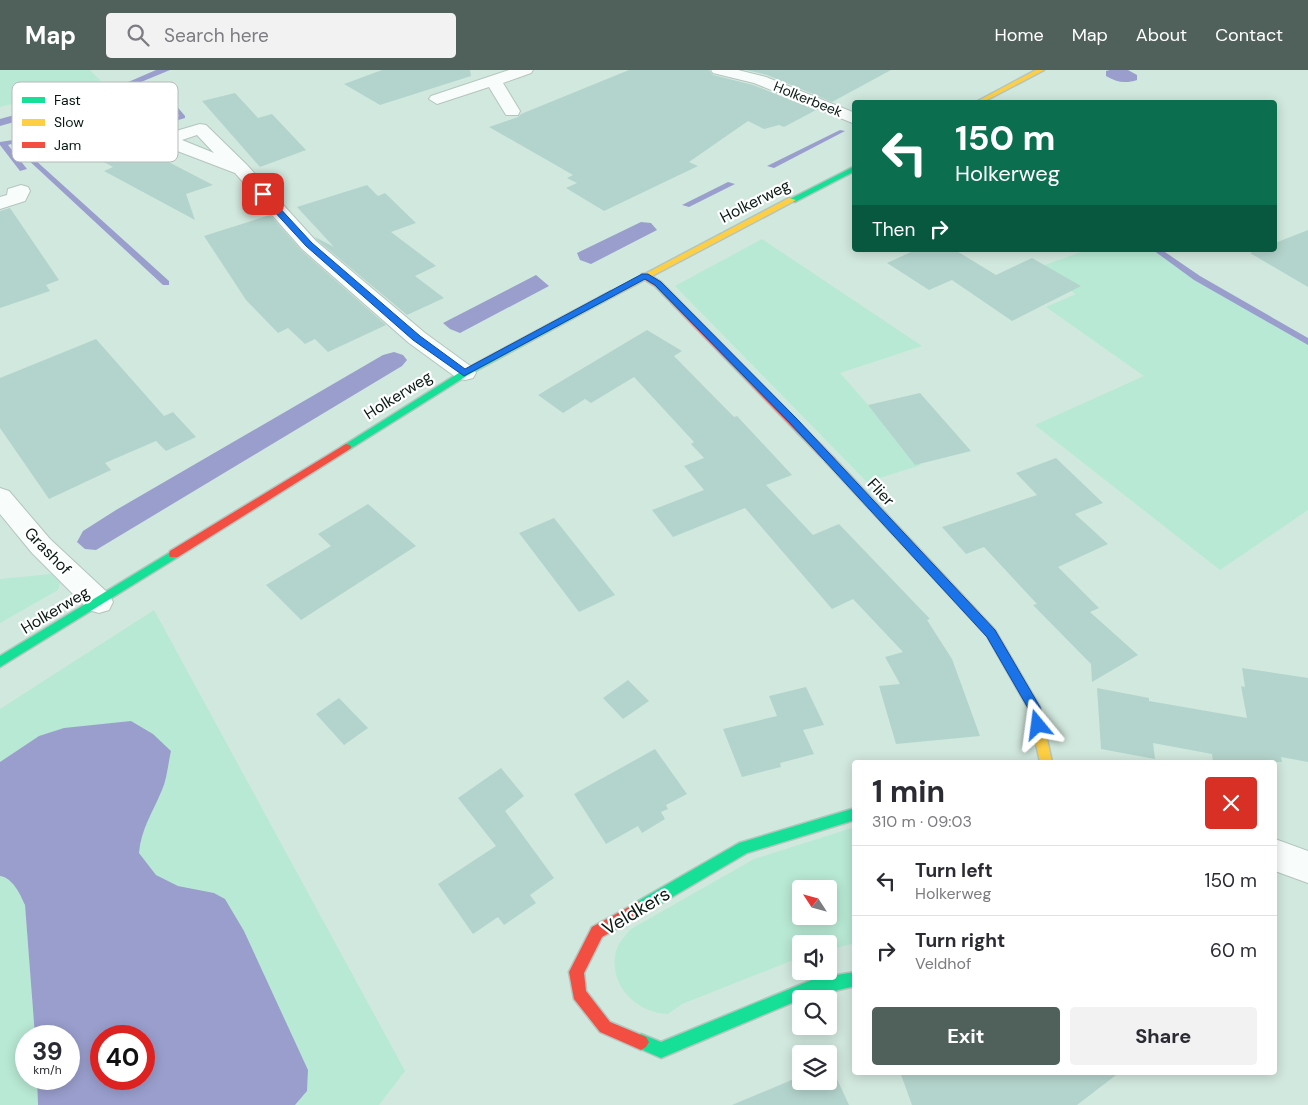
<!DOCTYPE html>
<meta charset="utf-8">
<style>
:root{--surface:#fff;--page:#f2f2f3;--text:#2b2b33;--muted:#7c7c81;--line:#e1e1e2;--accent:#4f615a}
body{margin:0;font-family:"DM Sans",sans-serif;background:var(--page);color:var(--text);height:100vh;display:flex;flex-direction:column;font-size:19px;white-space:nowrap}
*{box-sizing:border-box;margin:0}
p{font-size:16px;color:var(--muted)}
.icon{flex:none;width:28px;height:28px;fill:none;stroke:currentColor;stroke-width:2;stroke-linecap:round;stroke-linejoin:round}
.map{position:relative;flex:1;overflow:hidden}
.panel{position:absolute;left:852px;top:690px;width:425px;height:315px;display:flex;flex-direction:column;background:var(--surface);border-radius:5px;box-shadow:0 2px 12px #0003}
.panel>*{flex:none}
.guide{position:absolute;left:852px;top:30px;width:425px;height:152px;border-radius:5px;box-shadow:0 2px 12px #0003;background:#0b6e4f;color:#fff;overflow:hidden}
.needle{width:32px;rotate:306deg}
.fabs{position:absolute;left:792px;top:810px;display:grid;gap:10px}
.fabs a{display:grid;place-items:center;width:45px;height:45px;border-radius:5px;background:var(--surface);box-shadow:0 2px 12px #0003;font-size:25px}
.speed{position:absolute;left:15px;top:955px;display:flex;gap:10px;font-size:25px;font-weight:700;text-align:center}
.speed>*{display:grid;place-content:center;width:65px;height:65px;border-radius:50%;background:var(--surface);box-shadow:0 2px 12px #0003;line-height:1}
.speed small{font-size:12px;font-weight:400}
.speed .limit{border:8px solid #d22;background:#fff;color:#111}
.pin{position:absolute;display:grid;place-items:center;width:42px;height:42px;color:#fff;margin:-21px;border-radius:10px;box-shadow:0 2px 8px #0006}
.me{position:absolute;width:55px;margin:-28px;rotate:344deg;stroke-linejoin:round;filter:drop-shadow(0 0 4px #0008)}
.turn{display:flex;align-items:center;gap:18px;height:105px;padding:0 20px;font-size:22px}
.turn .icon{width:65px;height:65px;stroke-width:2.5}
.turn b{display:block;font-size:35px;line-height:42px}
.then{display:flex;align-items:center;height:48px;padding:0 20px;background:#0003;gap:10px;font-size:19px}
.round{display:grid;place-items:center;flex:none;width:52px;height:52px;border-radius:5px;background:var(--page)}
.head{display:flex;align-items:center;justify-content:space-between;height:85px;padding:0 20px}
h1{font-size:30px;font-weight:700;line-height:38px}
.button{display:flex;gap:10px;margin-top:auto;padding:10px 20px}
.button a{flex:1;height:58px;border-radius:5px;background:var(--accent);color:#fff;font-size:20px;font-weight:700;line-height:58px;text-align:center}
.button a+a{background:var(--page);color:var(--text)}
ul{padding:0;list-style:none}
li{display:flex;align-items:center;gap:15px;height:70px;padding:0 20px;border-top:1px solid var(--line)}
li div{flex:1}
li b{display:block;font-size:19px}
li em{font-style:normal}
header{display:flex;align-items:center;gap:30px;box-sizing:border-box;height:70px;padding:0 25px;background:var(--accent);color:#fff}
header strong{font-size:24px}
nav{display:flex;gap:28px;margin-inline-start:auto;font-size:18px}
.search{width:350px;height:45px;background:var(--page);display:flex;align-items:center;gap:12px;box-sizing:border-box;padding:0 18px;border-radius:5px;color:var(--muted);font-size:19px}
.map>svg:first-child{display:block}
</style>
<header>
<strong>Map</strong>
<div class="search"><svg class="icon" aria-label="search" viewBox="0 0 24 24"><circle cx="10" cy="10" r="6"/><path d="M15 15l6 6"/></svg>Search here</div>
<nav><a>Home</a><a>Map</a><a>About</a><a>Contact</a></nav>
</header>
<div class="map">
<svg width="1308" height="1035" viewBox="0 0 1308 1035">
<rect width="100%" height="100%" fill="#d1e8de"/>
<!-- green -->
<path fill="#b8e9d4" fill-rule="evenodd" d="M0,0H90L101,11L0,37Z
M762,169L922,276L840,303L921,395L867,412L675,216Z
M1087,180H1161L1209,217L1308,275V440L1220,500L1035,355L1144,306L1046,237L1076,224L1036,198Z
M51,504L60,513L58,520L0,553V509Z
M154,540L405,1001L379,1035H295L307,1021L308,1000L244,861L225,829L214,823L178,816L156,805L139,783C141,759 152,742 162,720C167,709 168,694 171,681L153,664L131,651L39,666L0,692V639Z
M855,757V873L829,880V874H801V887L682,934L668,944C635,943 606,913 617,878C620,871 626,865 631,859L754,789ZM801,819H829V846H801Z
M0,806C13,808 20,824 25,835L35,966H26V1009H37L38,1035H0Z"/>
<!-- water -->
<path fill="#9a9ecd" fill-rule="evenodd" d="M156,0H170L112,24L0,56V49L119,16Z
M1110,0H1128L1137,5V10C1125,14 1116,12 1106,6V1Z
M641,152L651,153L657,160L591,194L580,190L577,183Z
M536,205L549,216L460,263L450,259L443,253Z
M394,282L403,285L407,290L402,296L96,480L85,479L77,472L83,461L116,440L383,285Z
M131,651L153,664L171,681C168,694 167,709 162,720C153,742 141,759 139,783L156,805L178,816L214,823L225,829L244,861L308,1000L307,1021L295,1035H38L37,1009H69V966H35L25,835C20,824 13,808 0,806V692L39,666L64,658ZM101,966H144V1009H101Z"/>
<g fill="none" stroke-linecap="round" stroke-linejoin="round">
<!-- stream -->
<path fill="#9a9ecd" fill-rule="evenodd" d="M77,27L105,37L106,38L103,40L75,30V28Z
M169,27L185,46V48L152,58L119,45L124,44L152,54L179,46L166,29Z
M840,60L845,61L774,98L767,96Z
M13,70L169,211V215H163L11,74L8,75L27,99L20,101L0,75V72Z
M728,112L735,114L689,137L682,135Z
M1153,180H1162L1200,206L1308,268V275L1194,210Z"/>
</g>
<!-- building -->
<path fill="#b3d4cc" d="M382,0H470L471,6L380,35L344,14Z
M629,0H709L713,5L753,15L816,40L784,57L779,55L764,59L748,51L689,92L698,96L604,141L566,118L577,113L567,108L573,105L489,57L518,47L521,44Z
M746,0H891L832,32L767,5Z
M235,23L258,48L272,44L306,80L260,97L202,31Z
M84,51L150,87L157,86L213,115L186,124L195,150L104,101L113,97L71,74Z
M367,115L378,126L385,123L416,153L391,162L436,196L415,206L444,228L407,245L317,170L315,167L334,177L297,137Z
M10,138L59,210L46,215L50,221L0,238V141Z
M270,145L301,180L386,255L328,282L315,269L305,274L288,258L278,263L246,230L204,166Z
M1308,160V217L1250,183L1257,180H1275V173Z
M907,180H955L996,205L1032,188L1081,216L1012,251L952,210L929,220L887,193L911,182Z
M647,260L682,281L674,286L734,347L737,346L792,405L766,415L813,465L839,454L930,549L927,550L952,589L980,666L896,674L879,616L900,614L885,587L903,582L853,529L832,539L745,438L673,467L652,440L704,420L684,396L704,388L691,374L694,372L634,307L591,333L585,329L563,343L538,325Z
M96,269L164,346L173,342L196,367L166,381L156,371L105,393L111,400L49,429L0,358V308Z
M920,323L971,381L915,395L868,335Z
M1056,388L1103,433L1075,444L1108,474L1058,497L1099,538L1090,542L1138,585L1092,612L1091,594L1033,535L1037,534L984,477L966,484L942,457L1037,425L1016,403Z
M368,434L416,476L301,550L266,515L331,476L318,464Z
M554,448L615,525L579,542L519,463Z
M1242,598L1308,608V692L1281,687L1282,692H1213L1212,684L1153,673L1155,689L1101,679L1097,618L1149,628V631L1247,648L1241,616L1245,617Z
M628,610L649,631L623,649L603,628Z
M806,617L824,655L803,660L814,684L780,693L781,697L742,707L723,659L777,646L769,626Z
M339,628L368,658L344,675L316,644Z
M655,679L687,724L666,735L668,739L661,742L665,749L642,763L638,756L606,774L574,724Z
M501,698L524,726L505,741L554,808L530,825L536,833L504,855L498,847L473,864L438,814L496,776L458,728Z
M830,994L849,1035H732L801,1006V1011H829Z
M900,1002H1120L1077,1035H912Z"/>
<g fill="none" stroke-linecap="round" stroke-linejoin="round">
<defs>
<path id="street" d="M509,0H533L531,3L503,13L520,41L518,45H506L489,17L437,34L429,29L431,26Z
M711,0H738L766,7L855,43V54L754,13L713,3Z
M200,54L206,55L247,95L316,171L425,263L473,298L476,303L473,308L465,310L457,308L409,273L302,179L235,103L159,74L156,70L159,66ZM197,65L214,83L182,70Z
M21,115L28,117L30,121L25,131L0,139V127L7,125L8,119Z
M0,418L9,421L50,469L109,524L113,532L109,540L99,543L89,540L32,483L0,444Z
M1275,769L1308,781V813L1275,801Z"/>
<path id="fast" d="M855,96V101L795,132L788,130Z
M611,221L615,224L614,226L468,305L350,379H342L341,377L462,301Z
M174,480L179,484L178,487L0,597V586Z
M855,738V750L747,783L643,844L638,846L633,844L631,839L633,834L739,773Z
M855,902V916L801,929L661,988L636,977L633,972L636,967L641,964L661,972L814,909Z"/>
<path id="slow" d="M1036,0H1044L983,32H976Z
M789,128L796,130L614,226H608L607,224Z
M830,387L834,388L995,560L1040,637L1052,692H1040L1028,638L987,566L826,392L825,390Z"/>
<path id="jam" d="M642,204H648L661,212L834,388L835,390L834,392H826L655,216L642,208Z
M346,374L350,375L351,377L350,379L178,487H170L169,484L170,481Z
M638,832L643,834L645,839L643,844L602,867L584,903L586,921L610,952L646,967L649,972L646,977L641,980L600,962L574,929L569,902L592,857Z"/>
</defs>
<!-- street casing -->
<use href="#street" stroke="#b3c5be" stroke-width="2"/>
<!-- fast casing -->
<use href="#fast" stroke="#b3c5be" stroke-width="3"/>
<!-- slow casing -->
<use href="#slow" stroke="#b3c5be" stroke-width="3"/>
<!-- jam casing -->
<use href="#jam" stroke="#b3c5be" stroke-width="3"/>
<!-- street -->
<use href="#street" fill="#f8fcfa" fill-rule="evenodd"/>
<!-- fast -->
<use href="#fast" fill="#16e098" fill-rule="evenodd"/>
<!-- slow -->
<use href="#slow" fill="#ffcf43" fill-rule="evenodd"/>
<!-- jam -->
<use href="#jam" fill="#f24e42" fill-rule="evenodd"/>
</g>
<!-- route -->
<path fill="#1a73e8" stroke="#114b97" d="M260,122H265L312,173L420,266L465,299L642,204H648L661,212L797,349L995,560L1040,637L1044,655L1042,659H1033L1028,638L987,567L790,353L655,215L645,209L464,306L413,270L306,176L260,126Z"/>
<g text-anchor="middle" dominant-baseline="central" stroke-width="4.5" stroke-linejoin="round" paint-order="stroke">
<!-- far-street labels -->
<g font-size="14" fill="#091913" stroke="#fff">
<text transform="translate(808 29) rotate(22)">Holkerbeek</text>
</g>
<!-- street labels -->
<g font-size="16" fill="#091913" stroke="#fff">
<text transform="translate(755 131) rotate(-27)">Holkerweg</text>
<text transform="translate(398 325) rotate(-32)">Holkerweg</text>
<text transform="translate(881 422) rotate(47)">Flier</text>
<text transform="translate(48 481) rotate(46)">Grashof</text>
<text transform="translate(55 540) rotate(-31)">Holkerweg</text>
</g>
<!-- near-street labels -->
<g font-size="19" fill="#091913" stroke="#fff">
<text transform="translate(636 841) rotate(-31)">Veldkers</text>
</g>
</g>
<!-- legend -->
<rect x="12" y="12" width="166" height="80" rx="8" fill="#fff" stroke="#b5bab8" stroke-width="1"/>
<rect x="22" y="27" width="23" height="6" fill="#16e098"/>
<rect x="22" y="49" width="23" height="7" fill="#ffcf43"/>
<rect x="22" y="72" width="23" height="6" fill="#f24e42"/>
<g font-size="14" fill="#091913">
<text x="54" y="35">Fast</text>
<text x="54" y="57">Slow</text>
<text x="54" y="80">Jam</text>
</g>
</svg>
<div class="fabs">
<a><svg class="needle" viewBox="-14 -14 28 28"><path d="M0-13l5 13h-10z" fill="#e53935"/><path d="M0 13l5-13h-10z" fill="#7c7c81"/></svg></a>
<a><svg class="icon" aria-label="sound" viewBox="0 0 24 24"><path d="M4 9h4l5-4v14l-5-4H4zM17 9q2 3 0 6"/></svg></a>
<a><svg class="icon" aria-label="search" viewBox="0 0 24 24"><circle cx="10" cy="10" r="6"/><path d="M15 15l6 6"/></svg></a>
<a><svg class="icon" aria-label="layers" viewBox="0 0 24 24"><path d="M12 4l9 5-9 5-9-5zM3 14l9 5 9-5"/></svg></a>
</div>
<div class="speed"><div>39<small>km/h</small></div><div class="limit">40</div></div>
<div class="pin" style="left:263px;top:124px;background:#d93025"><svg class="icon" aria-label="arrive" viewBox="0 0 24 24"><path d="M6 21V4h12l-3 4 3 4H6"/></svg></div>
<svg class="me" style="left:1038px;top:655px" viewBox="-20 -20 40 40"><path d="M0-17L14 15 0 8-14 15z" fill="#1a73e8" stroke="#fff" stroke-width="4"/></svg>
<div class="guide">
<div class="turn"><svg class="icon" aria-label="left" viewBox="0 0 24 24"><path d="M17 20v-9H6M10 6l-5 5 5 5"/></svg><div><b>150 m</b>Holkerweg</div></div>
<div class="then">Then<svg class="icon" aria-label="right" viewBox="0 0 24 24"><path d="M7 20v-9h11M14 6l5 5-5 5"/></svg></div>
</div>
<section class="panel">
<div class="head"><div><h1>1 min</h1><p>310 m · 09:03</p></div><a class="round" style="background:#d93025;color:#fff"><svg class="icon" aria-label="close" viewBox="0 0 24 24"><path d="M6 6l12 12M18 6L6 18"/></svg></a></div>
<ul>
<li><svg class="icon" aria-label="left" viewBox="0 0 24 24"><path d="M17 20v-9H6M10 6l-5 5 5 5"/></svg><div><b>Turn left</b><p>Holkerweg</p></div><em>150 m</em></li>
<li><svg class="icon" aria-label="right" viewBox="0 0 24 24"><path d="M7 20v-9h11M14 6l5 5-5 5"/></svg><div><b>Turn right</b><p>Veldhof</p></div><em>60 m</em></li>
</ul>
<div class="button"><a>Exit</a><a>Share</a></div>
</section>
</div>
